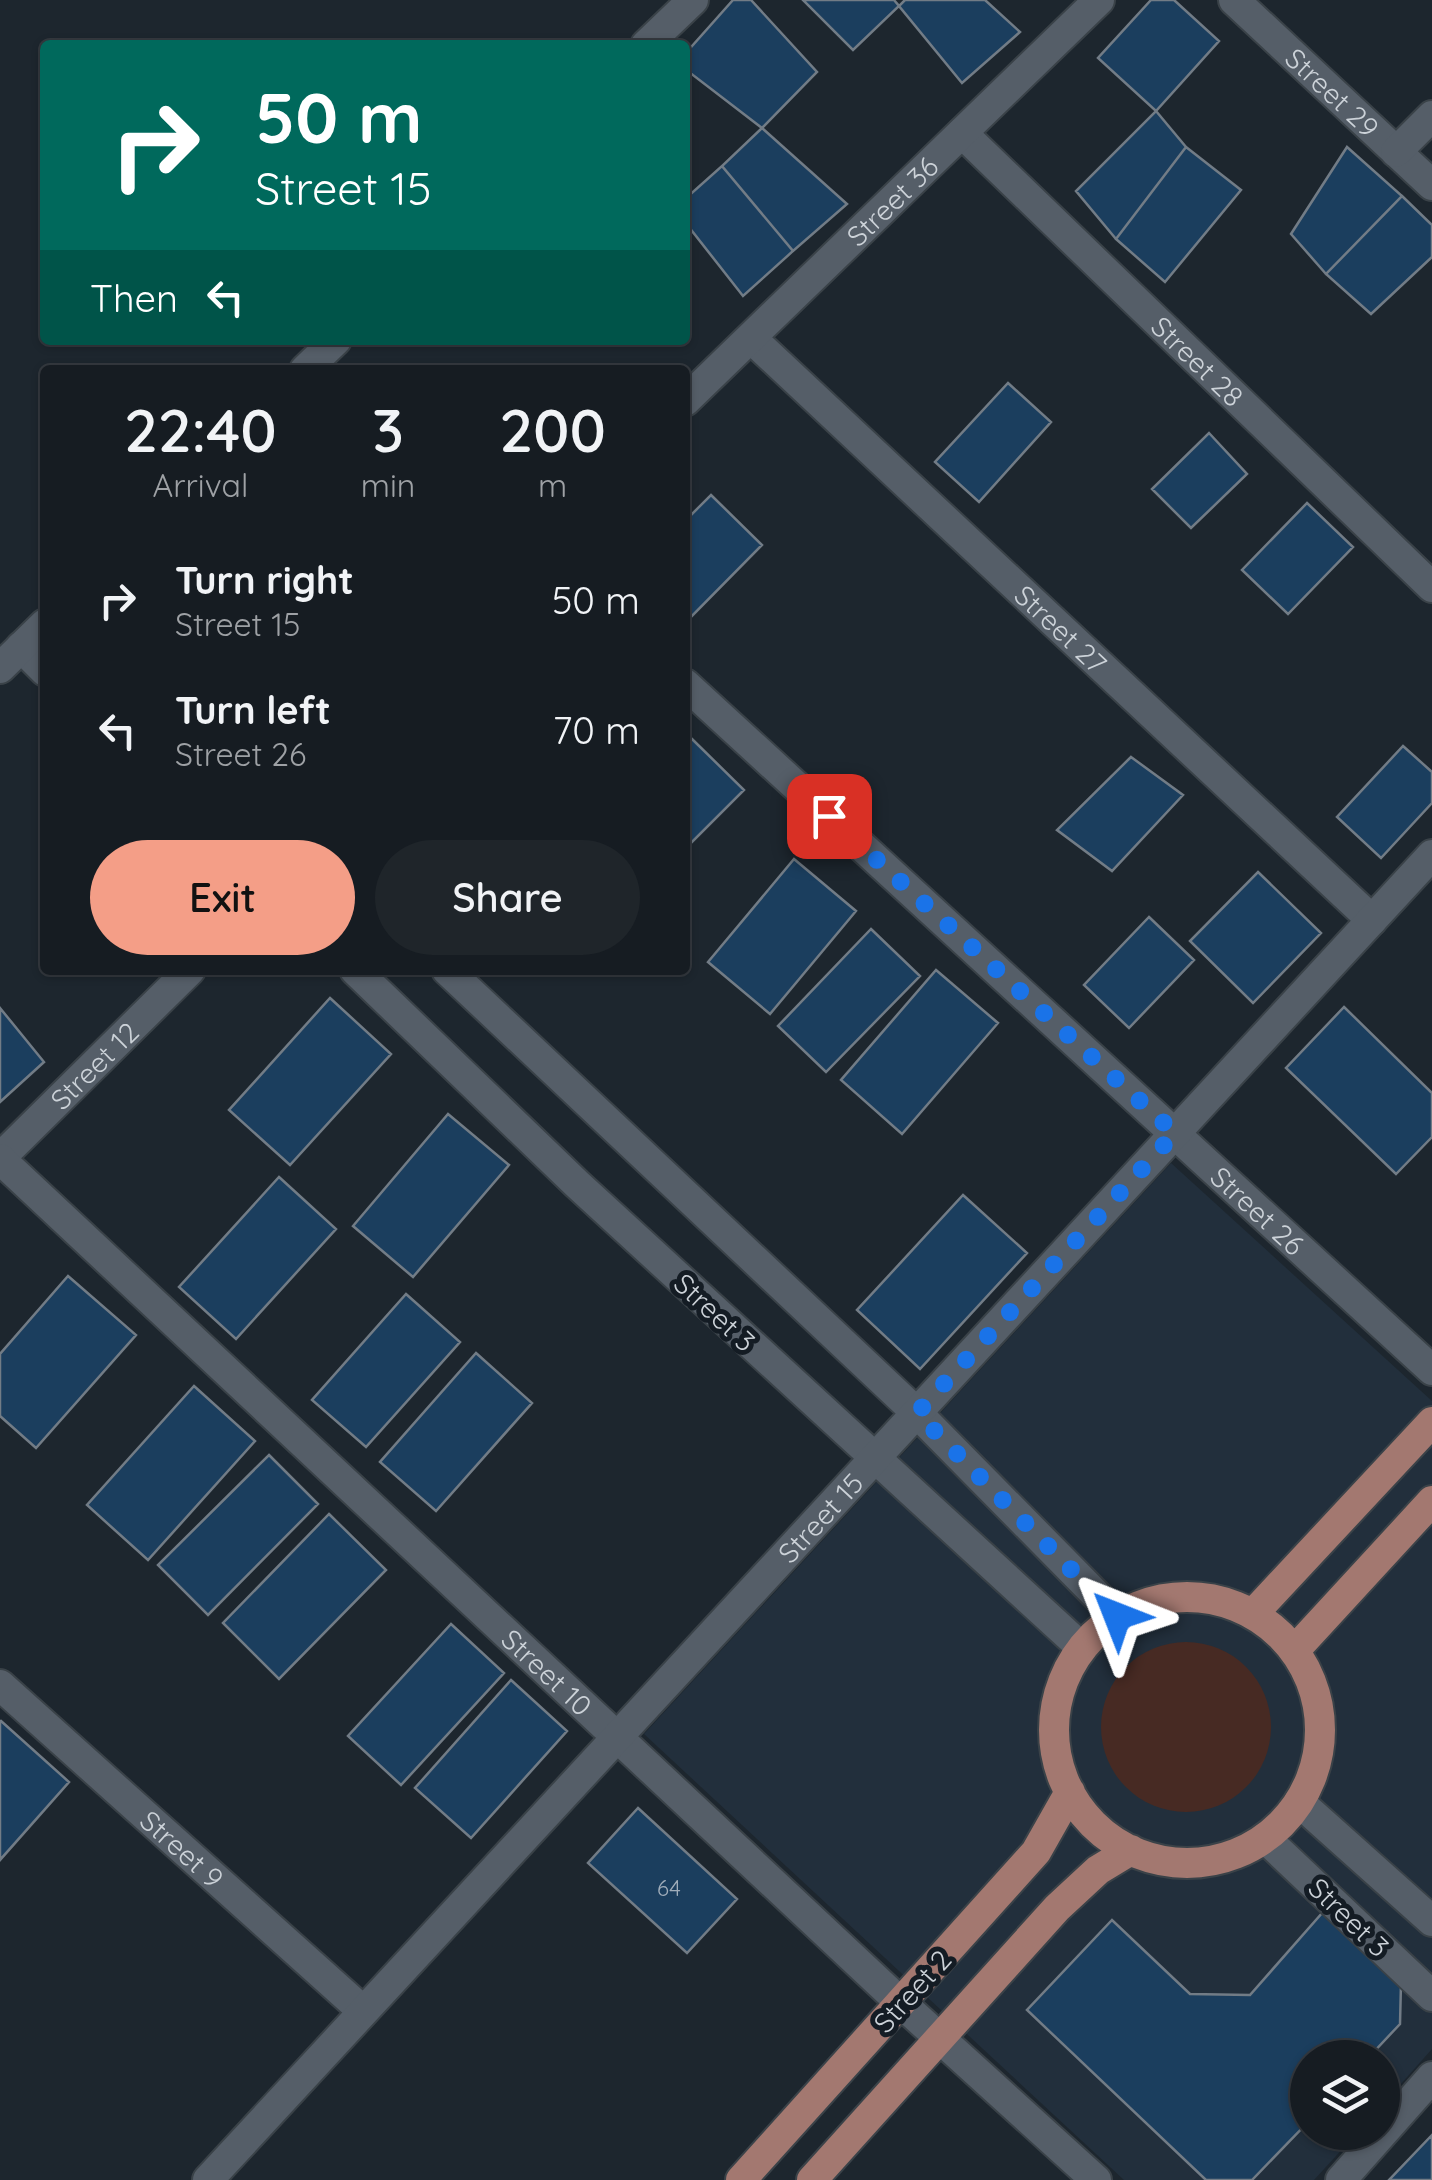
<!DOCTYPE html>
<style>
:root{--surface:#161c22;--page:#1f252a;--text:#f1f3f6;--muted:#9ea1a5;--line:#353a40;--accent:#f49e87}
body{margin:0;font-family:Quicksand,sans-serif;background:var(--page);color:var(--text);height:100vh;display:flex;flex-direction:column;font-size:38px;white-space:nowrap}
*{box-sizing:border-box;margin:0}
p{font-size:32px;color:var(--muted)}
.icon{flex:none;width:55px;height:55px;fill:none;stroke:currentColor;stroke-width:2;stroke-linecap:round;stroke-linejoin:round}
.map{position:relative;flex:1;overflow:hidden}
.details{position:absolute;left:40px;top:365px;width:650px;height:610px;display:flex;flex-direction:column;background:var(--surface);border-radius:10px;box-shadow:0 2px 8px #0004,0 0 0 2px var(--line)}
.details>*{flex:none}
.guide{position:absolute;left:40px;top:40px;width:650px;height:305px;border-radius:10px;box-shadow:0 2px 8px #0004,0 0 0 2px var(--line);background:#00695c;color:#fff;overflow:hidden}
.tools{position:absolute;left:1290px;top:2040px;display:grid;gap:20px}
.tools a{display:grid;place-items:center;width:110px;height:110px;border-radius:50%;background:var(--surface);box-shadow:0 2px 8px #0004,0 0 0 2px var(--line);font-size:50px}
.pin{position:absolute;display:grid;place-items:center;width:85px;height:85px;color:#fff;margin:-42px;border-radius:20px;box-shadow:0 5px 15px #0006}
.me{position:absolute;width:110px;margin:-55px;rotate:315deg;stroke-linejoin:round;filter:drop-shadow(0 0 8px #0008)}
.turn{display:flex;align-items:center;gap:35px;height:210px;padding:0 50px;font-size:45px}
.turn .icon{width:130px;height:130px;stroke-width:2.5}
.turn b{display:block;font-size:70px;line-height:85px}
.then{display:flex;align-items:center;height:95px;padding:0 50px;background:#0003;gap:20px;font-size:38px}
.eta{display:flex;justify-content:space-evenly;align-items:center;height:170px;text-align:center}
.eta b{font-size:60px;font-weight:600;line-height:70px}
.cta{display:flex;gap:20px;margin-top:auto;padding:20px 50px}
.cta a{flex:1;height:115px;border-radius:60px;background:var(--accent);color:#111;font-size:40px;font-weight:600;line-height:115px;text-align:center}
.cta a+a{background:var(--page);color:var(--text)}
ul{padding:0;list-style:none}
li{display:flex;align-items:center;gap:30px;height:130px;padding:0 50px}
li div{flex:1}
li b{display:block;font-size:38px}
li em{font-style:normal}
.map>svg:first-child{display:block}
</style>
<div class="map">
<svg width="1432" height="2180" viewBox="0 0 1432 2180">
<rect width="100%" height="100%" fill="#1d262e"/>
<!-- built -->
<path fill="#222f3c" d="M1171,1163L1432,1401V2049L1383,2104L1382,2058H1308V2132L1357,2133L1314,2180H1124L644,1734Z"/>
<!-- green -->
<path fill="#472a23" d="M1101 1727a85 85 0 1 1 170 0a85 85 0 1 1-170 0Z"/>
<!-- building -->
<path fill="#1b3e5e" stroke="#727c86" stroke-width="2.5" d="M733,0H751L817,72L762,128L685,69V54Z
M803,0H894L899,6L853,50Z
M905,0H985L1020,32L962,83L899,6Z
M1151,0H1174L1219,41L1156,111L1098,58Z
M1156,111L1186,147L1116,239L1076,191Z
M762,128L847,204L793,251L722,166Z
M1186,147L1241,190L1165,282L1116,239Z
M1347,147L1402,196L1326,274L1291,234Z
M722,166L793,251L743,296L685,222V199Z
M1402,196L1432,225V257L1371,314L1326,274Z
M1008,383L1051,422L979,502L935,462Z
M1209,433L1247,474L1191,528L1152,489Z
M711,495L762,545L688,620L685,617V521Z
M1307,503L1353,547L1288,614L1242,570Z
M692,739L744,790L685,849V746Z
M1403,746L1432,772V803L1381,858L1337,817Z
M1131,757L1183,795L1112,871L1057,830Z
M794,859L856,911L770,1014L708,962Z
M1258,872L1321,933L1253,1003L1190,941Z
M1149,917L1194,960L1129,1028L1084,985Z
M871,929L920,976L826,1072L778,1026Z
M936,970L998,1023L902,1134L841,1080Z
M330,998L391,1054L290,1165L229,1110Z
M1344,1007L1432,1093V1137L1396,1174L1286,1068Z
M0,1008L44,1062L0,1102Z
M448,1114L509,1165L413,1277L353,1226Z
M279,1177L336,1229L236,1339L179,1287Z
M963,1195L1027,1253L920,1369L857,1310Z
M68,1276L136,1335L36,1448L0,1416V1354Z
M406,1294L460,1342L366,1447L312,1400Z
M476,1353L532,1403L436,1511L380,1462Z
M194,1386L255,1441L148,1560L87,1505Z
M269,1455L318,1504L208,1615L158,1565Z
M329,1514L386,1570L279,1679L223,1623Z
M451,1624L504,1673L401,1785L348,1736Z
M511,1680L567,1731L471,1838L415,1788Z
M1,1721L69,1782L0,1860V1722Z
M638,1808L737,1899L687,1953L588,1863Z
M1323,1912L1401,1983L1400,2024L1368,2058H1308V2122L1252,2180H1206L1027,2010L1112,1920L1190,1994L1250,1995Z
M1432,2135V2180H1389Z"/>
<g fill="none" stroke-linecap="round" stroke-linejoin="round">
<defs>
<g id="minor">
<path id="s1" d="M1234,0L1432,185"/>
<path d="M646,45L693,0"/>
<path id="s2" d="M962,133L1432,587"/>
<path d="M1396,152L1432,116"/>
<path id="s3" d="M751,338L1372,920"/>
<path d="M305,370L336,340"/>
<path id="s4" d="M685,401L1099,0"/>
<path d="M21,647L45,671"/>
<path d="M0,668L45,624"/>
<path id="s5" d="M685,684L1432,1370"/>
<path d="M355,970L577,1184L1081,1647"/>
<path d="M447,970L917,1413L1117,1616"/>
<path id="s6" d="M0,1158L190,970"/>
<path id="s7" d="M0,1159L901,2003L1096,2180"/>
<path id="s8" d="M0,1685L363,2011"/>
<path d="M1299,1802L1432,1921"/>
<path d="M1265,1838L1432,1996"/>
<path id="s9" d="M208,2180L1432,855"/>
<path d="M1341,2180L1432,2077"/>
</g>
<path id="major" d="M1054 1730a133 133 0 1 1 266 0a133 133 0 1 1-266 0Z
M1253,1614L1432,1422
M1294,1651L1432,1501
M741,2180L1036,1852L1070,1792
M812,2180L1057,1908L1098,1870L1131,1850"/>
</defs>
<!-- minor casing -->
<use href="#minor" stroke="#3a4248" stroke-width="34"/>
<!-- major casing -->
<use href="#major" stroke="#3a4248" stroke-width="34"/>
<!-- minor -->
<use href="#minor" stroke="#555e68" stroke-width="30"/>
<!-- major -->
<use href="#major" stroke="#a37870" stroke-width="30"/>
</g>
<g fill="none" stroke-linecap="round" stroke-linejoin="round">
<!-- route -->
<path stroke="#1a73e8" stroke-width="18" stroke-dasharray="0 32.4" d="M829,816L1175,1133L917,1413L1117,1616"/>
</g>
<g text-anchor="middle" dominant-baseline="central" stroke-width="10" stroke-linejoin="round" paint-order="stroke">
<!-- number labels -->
<g font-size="22" fill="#a0adba">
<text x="669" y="1888">64</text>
</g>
<!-- street labels -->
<g font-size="28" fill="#ccd2d8" stroke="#141c24">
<text stroke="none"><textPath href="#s1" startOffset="135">Street 29</textPath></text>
<text stroke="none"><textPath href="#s4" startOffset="288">Street 36</textPath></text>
<text stroke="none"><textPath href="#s2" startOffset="328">Street 28</textPath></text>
<text stroke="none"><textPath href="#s3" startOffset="425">Street 27</textPath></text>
<text stroke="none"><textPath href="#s6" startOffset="132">Street 12</textPath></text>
<text stroke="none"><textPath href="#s5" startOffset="778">Street 26</textPath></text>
<text transform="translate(715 1312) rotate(43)">Street 3</text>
<text stroke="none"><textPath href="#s9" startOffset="902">Street 15</textPath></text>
<text stroke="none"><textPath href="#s7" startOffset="750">Street 10</textPath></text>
<text stroke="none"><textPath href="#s8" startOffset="245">Street 9</textPath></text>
<text transform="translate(1349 1917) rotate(44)">Street 3</text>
<text transform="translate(912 1991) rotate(-48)">Street 2</text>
</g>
</g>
</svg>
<div class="tools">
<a><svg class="icon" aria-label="layers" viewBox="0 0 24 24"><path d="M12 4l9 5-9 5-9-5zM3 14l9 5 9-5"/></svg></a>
</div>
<div class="pin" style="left:829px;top:816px;background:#d93025"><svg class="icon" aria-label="arrive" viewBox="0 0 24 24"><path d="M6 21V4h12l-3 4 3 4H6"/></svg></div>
<svg class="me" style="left:1117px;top:1616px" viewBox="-20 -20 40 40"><path d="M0-17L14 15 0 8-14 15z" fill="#1a73e8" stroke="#fff" stroke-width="4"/></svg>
<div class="guide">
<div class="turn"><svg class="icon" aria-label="right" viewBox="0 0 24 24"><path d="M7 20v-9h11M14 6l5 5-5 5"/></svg><div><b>50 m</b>Street 15</div></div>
<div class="then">Then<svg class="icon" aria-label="left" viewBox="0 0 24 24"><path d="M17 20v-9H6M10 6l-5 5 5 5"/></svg></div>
</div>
<section class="details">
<div class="eta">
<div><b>22:40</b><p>Arrival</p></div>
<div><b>3</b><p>min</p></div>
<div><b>200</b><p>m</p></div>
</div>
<ul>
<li><svg class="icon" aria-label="right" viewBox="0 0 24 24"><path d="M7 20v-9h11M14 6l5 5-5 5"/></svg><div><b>Turn right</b><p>Street 15</p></div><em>50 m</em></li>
<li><svg class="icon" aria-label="left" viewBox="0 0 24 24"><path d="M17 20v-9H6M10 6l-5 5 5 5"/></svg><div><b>Turn left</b><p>Street 26</p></div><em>70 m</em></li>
</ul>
<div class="cta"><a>Exit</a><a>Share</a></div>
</section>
</div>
